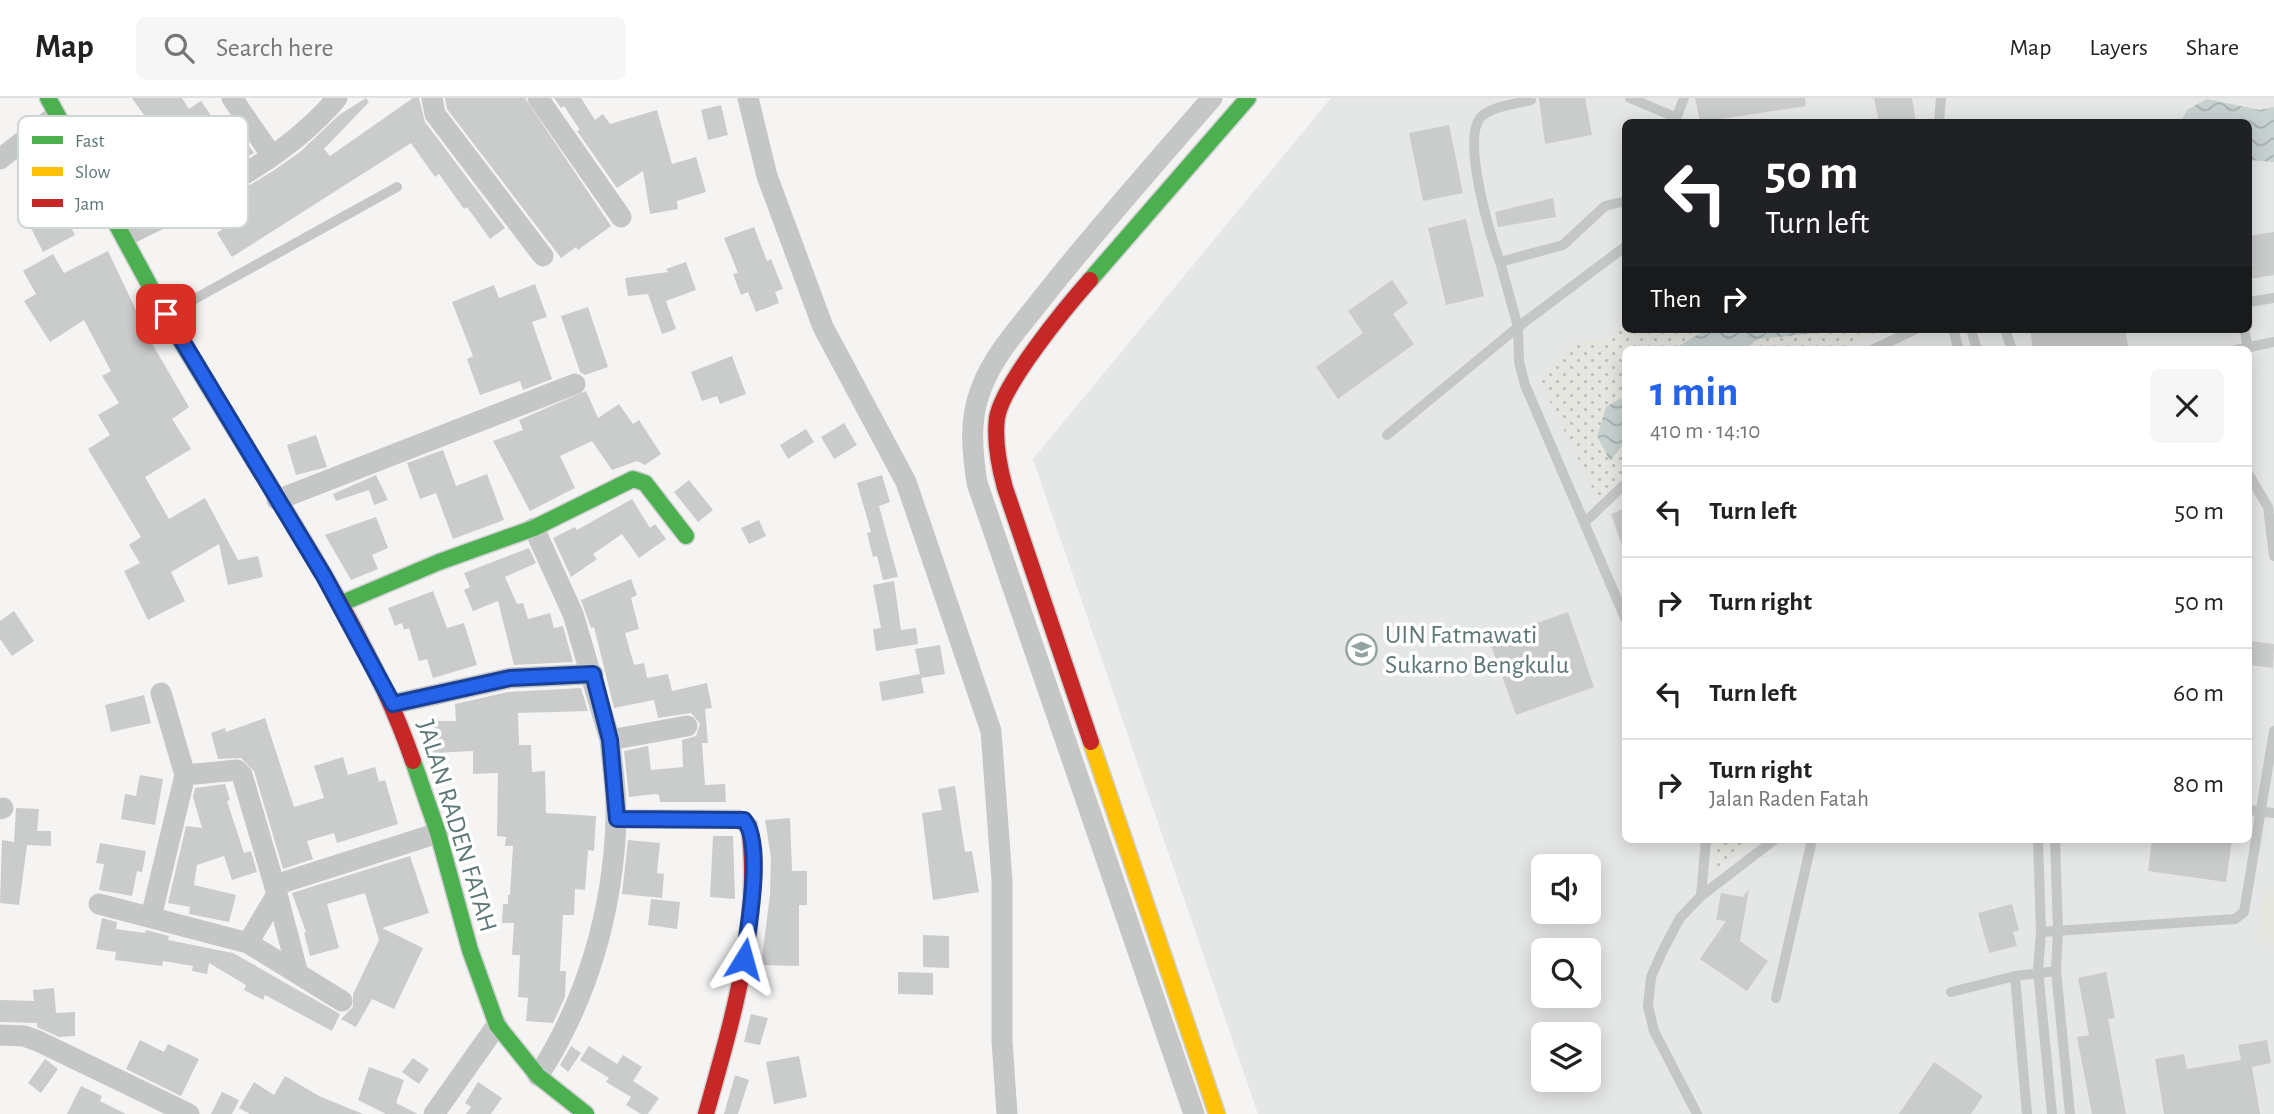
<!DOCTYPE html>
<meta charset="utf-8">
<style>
:root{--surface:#fff;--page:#f6f6f6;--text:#222;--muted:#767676;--line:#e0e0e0;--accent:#2563eb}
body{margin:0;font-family:"Alegreya Sans",sans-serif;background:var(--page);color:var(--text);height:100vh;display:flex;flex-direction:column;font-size:26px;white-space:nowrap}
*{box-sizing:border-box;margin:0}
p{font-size:23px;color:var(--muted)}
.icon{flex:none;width:38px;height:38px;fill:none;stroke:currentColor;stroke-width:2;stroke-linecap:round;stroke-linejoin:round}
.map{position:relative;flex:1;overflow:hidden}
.panel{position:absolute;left:1622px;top:248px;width:630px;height:497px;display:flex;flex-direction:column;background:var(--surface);border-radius:10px;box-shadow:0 4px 18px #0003}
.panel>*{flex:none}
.top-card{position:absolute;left:1622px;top:21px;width:630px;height:214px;border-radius:10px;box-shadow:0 4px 18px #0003;background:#202124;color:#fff;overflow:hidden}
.tools{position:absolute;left:1531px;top:756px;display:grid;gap:14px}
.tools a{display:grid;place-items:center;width:70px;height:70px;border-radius:10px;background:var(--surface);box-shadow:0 4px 18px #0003;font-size:35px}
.pin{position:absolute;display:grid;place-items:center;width:60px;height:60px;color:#fff;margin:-30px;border-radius:14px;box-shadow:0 4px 10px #0006}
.me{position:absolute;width:77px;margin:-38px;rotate:8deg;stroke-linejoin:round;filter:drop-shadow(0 0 5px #0008)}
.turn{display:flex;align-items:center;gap:24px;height:147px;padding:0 28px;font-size:32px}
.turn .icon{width:91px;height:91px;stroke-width:2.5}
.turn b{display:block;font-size:49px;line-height:60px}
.then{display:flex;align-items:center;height:66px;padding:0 28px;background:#0003;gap:14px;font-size:26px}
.round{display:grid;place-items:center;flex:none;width:74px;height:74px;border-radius:10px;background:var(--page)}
.overview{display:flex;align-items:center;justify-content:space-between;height:119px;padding:0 28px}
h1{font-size:42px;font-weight:700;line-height:52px;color:var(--accent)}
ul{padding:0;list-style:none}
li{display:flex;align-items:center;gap:21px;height:91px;padding:0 28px;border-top:2px solid var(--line)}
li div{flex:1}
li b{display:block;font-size:26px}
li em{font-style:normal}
header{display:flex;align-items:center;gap:42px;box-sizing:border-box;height:98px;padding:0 35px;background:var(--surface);border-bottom:2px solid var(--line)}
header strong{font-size:33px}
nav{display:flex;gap:38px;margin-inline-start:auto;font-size:24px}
.search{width:490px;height:63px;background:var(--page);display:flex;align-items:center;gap:18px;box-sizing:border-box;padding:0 24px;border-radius:10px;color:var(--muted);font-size:26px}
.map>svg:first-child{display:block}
</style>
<header>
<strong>Map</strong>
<div class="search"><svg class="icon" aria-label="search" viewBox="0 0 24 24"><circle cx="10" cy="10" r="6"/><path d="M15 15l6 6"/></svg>Search here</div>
<nav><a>Map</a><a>Layers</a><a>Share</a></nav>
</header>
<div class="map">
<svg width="2274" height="1016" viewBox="0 0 2274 1016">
<defs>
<pattern id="garden-dots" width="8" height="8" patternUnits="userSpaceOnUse" patternTransform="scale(1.75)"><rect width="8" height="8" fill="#e6e6e0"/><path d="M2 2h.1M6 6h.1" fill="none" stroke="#bebfba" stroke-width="1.8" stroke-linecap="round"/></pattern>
<pattern id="water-waves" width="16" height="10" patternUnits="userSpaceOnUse" patternTransform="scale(1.75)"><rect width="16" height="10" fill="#c7d2d0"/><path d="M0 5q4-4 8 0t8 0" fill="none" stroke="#a5afae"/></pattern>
</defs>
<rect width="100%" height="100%" fill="#f5f4f3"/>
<!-- built -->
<path fill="#e5e6e6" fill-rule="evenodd" d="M1331,0H2274V1016H1258L1033,361ZM1626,24H2249V231H1626ZM1626,252H2249V742H1626ZM1544,768H1589V814H1544ZM1544,852H1589V898H1544ZM1544,936H1589V982H1544Z"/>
<!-- park -->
<path fill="#e6e6e0" d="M2263,790L2274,792V847L2257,844Z"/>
<!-- garden -->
<path fill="url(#garden-dots)" d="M1626,222V231H1883L1840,252H1626V375L1601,408L1540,283L1577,244L1610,242Z
M1715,742H1757L1714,773Z"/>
<!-- water -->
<path fill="url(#water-waves)" d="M2207,1L2260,12L2274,9V64L2249,62V24H2180L2188,11Z
M1707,231H1828L1827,234L1758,241L1744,252H1672Z
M1626,297V343L1610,363L1597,338L1606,309Z"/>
<!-- building -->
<path fill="#cacccb" d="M132,0H182L189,11L201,3L227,41L239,33L254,55L182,95L166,68L156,75L140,48L149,43L135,23L144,17Z
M366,0L369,4L324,51L330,58L413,0H419L425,24L505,130L490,141L467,109L464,111L439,76L435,79L411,45L232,159L217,135L235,123L223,103L273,73L300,54L339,17Z
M445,0H525L611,128L578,152L576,149L561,160L447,11Z
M554,0H581L595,22L603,16L610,26L657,12L672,66L696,59L706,94L677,103L678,111L650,116L643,73L617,90L577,33L580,32L564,8L561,10Z
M1539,0H1585L1592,37L1545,46Z
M1695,0H1805L1806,8L1700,24Z
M1874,0H1912L1916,24H1879Z
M721,7L728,37L708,42L701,12Z
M1449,27L1463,95L1423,103L1409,35Z
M1553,100L1556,119L1498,129L1495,114Z
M62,112L75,137L43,154L30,128Z
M1466,121L1484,198L1446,207L1428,130Z
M754,129L767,163L771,161L783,191L775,194L779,205L756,214L748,194L741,197L733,176L738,175L724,140Z
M2274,134V177L2249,181V138Z
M108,153L151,244L189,309L172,321L191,351L145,379L169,421L205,400L238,462L258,458L263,479L228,487L219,446L171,474L185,503L148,522L124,473L140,465L129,447L141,439L88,351L110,337L98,317L119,305L102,278L111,273L84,222L50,244L24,203L36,196L23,173L53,156L64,175Z
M686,164L696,192L666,203L676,231L662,236L648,196L628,198L625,180L668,174L666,171Z
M1392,182L1408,205L1393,216L1414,246L1338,301L1316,269L1363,235L1348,213Z
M535,186L547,219L532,224L552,281L523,292L520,283L480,297L467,261L473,258L452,204L494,187L499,200Z
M588,209L608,269L585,277L580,274L561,218Z
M2030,231H2125L2129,252H2033Z
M732,258L746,296L720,306L717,298L702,303L691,274Z
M586,293L598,320L619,306L633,326L639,322L661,356L645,367L637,363L612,372L592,343L560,358L575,390L530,413L493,343L523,332L519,322Z
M844,325L857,347L834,361L821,339Z
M806,331L814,344L788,361L780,347Z
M316,337L327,369L296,377L287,347Z
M443,352L456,388L487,376L504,422L453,441L436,395L420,401L407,365Z
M376,377L388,402L374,407L369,392L336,403L333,396L319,402Z
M882,377L890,404L879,408L898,479L883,482L877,458L873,459L867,435L871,434L857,385Z
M689,382L713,412L698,424L674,394Z
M632,401L650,430L655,426L666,441L639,460L622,436L593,456L597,461L571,479L553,440L575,429L577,432Z
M1626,410V453H1624L1611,416Z
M376,419L388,450L372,457L378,471L351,482L325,437Z
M759,422L766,438L749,446L741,430Z
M529,450L536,465L505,479L517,506L523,505L528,521L550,515L554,530L563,528L573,564L514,567L498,503L473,513L464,492L470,489L464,475Z
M631,481L637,497L631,500L639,531L625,535L634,567L644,565L647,580L668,576L672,593L707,585L712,610L705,611L708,645H702L705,687L725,686L726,704H660L659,697L655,696L629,699L624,653L648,648L651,672L683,669L682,642L696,638L700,626L691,615L658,620L654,602L614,610L594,529L591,530L581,502Z
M894,483L901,532L916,530L918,546L876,553L873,531L881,530L873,487Z
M433,493L447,530L464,525L477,567L433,580L427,561L419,563L409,530L404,532L402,525L395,528L388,510Z
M14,513L34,543L12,558L0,541V523Z
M1568,514L1594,589L1516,617L1489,542Z
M2249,543L2274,546L2273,570L2249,567Z
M940,547L945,576L921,580L924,595L882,603L879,584L920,576L915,551Z
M581,590L588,613L518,615L519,647H531L532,674L545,673L546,715L596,718L594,753L588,752L585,792L575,791L574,817H563L560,873H566L565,899L553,925L526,923L528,900L518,899L520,857H512L514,825H502L503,806H508V797H510L513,748H505L506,739L497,738L498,675L473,676V653L433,655L428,623H456L455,606L508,594Z
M144,597L151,625L111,634L105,607Z
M265,620L294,709L324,700L314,668L343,659L348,677L375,669L379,684L385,682L398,726L337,745L334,735L307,743L313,761L283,771L254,673L241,660L218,661L211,635L225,630L226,634Z
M140,677L163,681L155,727L121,721L125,696L136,698Z
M225,686L230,702L227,703L244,755L251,753L257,774L232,782L224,758L197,767L194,787L236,797L229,824L189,816L190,809L168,805L186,728L202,730L193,699L195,690Z
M955,688L965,754L972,753L979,794L933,802L922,715L942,712L938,691Z
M16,710L39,711L37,733H51V748L27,747L19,807L0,805L2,742L14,744Z
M790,720L792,773H807V807H799V868L761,867L770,797L771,759L765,722Z
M713,738H733L735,801L710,799Z
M628,742L660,745L657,775L664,776L662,800L622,796Z
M2152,742H2232L2226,784L2148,773Z
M100,745L146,753L142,774L137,773L132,798L99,792L104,766L96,765Z
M410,758L429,815L382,830L423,850L394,911L372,901L356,929L341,921L353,909V896L379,842L365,795L327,806L339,850L310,858L304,835L306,834L292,795Z
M1749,791L1740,843L1768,863L1747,893L1700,861L1726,823L1716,822L1721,795L1743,799Z
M651,801L680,804L677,831L648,827Z
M2012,806L2019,832L2013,834L2017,848L1989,855L1978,815Z
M102,820L117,824L116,831L145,835L146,832L169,838L168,842L233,855L340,916L332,933L265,897L263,902L244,892L246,887L209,865L207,876L192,873L193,868L163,863L162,868L115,862L116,854L96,851Z
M923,837L949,838V870L923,869Z
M898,874L933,875V897L898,896Z
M2106,874L2115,920L2108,921L2126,1016H2092L2077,939L2089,937L2078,880Z
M54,890L56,915L75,914V938L59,939L37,929V925L0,924V902L34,903L33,892Z
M751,916L768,920L760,947L744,944Z
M140,942L164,954L168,946L199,961L181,998L126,971Z
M2267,942L2271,965L2252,969L2260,1016H2164L2155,961L2184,956L2187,971L2241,962L2238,947Z
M571,948L581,955L568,974L560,967Z
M589,948L617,966L623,957L642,969L633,983L659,1000L648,1016H641L626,1007L631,999L606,984L609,980L580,962Z
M799,958L807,999L774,1006L766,964Z
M413,960L429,971L419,986L402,974Z
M45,961L58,971L41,995L28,985Z
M1934,964L1983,998L1971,1016H1899Z
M369,969L404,982L396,1005L418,1016H386L358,1002Z
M735,977L749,982L738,1016H724Z
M285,978L319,998L363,1016H250L239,1010L254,984L274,997Z
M478,984L502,1000L491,1016H466L471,1009L465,1005Z
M81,988L102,998L100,1003L126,1016H67Z
M222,994L239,1002L232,1016H211Z"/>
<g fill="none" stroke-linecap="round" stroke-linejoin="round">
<defs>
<path id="fast" d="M48,0L171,227L222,310
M1090,182L1248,0
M340,506L439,464L534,430L633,381L645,385L686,438
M413,663L438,735L470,852L497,927L538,978L586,1016"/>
<path id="slow" d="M1091,644L1217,1016"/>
<path id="jam" d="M1090,182C1066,209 1002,287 997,320C994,343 999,368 1005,390L1091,644
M222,310C291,424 369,537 413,663
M617,721H738L749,728C762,826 732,922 706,1016"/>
</defs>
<!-- fast casing -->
<use href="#fast" stroke="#cfd0d0" stroke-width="19"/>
<!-- slow casing -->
<use href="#slow" stroke="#cfd0d0" stroke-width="19"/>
<!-- jam casing -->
<use href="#jam" stroke="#cfd0d0" stroke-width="19"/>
<!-- lane -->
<path stroke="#c5c7c7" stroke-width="10" d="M1630,0L1675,19
M1531,2C1517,6 1490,8 1480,20C1462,43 1490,137 1500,164L1563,147L1605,108L1626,103
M1675,23L1684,0
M1939,24L1941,0
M1500,164L1518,229L1519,264L1525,287L1626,522
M2249,204L2274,200
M173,213L397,89
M1953,231L1959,252
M1971,231L1977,252
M2005,231L2012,252
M2244,231L2248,249
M1872,252L1916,231
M2236,252L2274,244
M1387,337L1518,229L1626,148
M2249,377L2268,409L2274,458
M1585,424L1626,385
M2249,712L2274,715
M2038,742L2041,834L2038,872L2052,1016
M2055,742L2058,832L2056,873L2070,1016
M1701,798L1774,742
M2041,834L2235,821L2244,814L2274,633
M1951,894L2015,878
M1776,900L1812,742
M1697,1016L1654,933L1648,908L1651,879L1663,852L1680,820L1701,798L1706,742
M2027,1016L2015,878L2056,873"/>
<!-- street -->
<path stroke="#c5c7c7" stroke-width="21" d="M232,0L272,58
M432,0L435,16L543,158
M538,0L621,119
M748,0L767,78L823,229L906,384L991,633L1002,782V943L1007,1016
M0,61L55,18
M125,138C199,101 283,65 337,0
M277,402L575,286
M534,430L573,516L610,642L687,628
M161,595L185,677
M393,606L510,580L593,576
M0,711L3,710
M275,787L438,735
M277,796L298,876
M99,806L248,845L342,903
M151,819L185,677L237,672L242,677L277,796L248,845
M0,937L24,938L38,943L189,1016
M538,978C587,903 613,813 616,723C617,696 612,668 610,642
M434,1016L497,927
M1194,1016L977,385C972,352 969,322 981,291C993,258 1019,230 1040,203C1095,133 1154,67 1212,0"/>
<!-- fast -->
<use href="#fast" stroke="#4caf50" stroke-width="16"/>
<!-- slow -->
<use href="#slow" stroke="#ffc107" stroke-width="16"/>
<!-- jam -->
<use href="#jam" stroke="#c62828" stroke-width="16"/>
</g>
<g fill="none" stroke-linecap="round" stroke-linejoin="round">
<defs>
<path id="route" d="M166,216L324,478L393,606L510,580L593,576L610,642L617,721L744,722C764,746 748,830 744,861"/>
</defs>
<!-- route casing -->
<use href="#route" stroke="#184099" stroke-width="18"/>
<!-- route -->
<use href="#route" stroke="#2563eb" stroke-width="12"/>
</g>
<!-- icons -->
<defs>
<symbol id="university-ring" viewBox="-11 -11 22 22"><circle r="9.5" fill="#fff" stroke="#92a3a2" stroke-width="1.5"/><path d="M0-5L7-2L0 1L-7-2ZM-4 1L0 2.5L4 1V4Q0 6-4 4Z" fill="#92a3a2"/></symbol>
</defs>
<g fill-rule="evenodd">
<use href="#university-ring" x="1344" y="534" width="35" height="35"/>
</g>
<g text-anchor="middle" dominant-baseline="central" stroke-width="7" stroke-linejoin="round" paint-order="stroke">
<!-- poi labels -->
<g font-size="26" fill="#5d7777" stroke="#fff" text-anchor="start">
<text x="1385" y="537">UIN Fatmawati<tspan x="1385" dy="30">Sukarno Bengkulu</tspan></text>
</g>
<!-- street labels -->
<g font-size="26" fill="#5d7777" stroke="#fff">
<text transform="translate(457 728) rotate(73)">JALAN RADEN FATAH</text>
</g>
</g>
<!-- legend -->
<rect x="18" y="18" width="230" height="112" rx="10" fill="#fff" stroke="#ced6d6" stroke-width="2"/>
<rect x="32" y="38" width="31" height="8" fill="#4caf50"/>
<rect x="32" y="69" width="31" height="9" fill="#ffc107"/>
<rect x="32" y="101" width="31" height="8" fill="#c62828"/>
<g font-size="19" fill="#5d7777">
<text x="75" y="49">Fast</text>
<text x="75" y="80">Slow</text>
<text x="75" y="112">Jam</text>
</g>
</svg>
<div class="tools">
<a><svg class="icon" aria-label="sound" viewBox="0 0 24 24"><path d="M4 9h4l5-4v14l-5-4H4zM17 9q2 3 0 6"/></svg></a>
<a><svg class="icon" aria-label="search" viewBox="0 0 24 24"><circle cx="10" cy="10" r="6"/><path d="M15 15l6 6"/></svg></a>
<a><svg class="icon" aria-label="layers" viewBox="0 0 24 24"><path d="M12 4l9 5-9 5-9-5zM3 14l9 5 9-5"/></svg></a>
</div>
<div class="pin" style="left:166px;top:216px;background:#d93025"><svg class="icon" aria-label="arrive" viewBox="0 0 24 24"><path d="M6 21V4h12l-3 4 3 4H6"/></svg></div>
<svg class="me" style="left:744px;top:861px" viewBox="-20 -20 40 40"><path d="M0-17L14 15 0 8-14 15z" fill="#2563eb" stroke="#fff" stroke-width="4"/></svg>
<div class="top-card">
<div class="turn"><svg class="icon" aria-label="left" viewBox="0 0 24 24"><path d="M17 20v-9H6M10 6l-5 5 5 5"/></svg><div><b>50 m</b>Turn left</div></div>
<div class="then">Then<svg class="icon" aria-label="right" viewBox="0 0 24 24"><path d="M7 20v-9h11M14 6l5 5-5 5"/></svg></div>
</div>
<section class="panel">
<div class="overview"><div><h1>1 min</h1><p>410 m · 14:10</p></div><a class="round"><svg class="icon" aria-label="close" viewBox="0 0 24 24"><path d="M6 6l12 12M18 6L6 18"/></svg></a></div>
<ul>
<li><svg class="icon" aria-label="left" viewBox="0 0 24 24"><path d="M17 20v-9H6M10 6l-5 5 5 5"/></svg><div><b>Turn left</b></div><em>50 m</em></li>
<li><svg class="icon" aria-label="right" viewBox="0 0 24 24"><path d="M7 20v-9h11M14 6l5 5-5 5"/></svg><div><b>Turn right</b></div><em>50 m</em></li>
<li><svg class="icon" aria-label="left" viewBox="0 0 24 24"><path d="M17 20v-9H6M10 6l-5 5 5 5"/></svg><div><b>Turn left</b></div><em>60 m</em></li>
<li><svg class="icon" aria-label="right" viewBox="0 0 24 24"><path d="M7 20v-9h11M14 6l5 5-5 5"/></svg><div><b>Turn right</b><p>Jalan Raden Fatah</p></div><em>80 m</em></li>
</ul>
</section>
</div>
